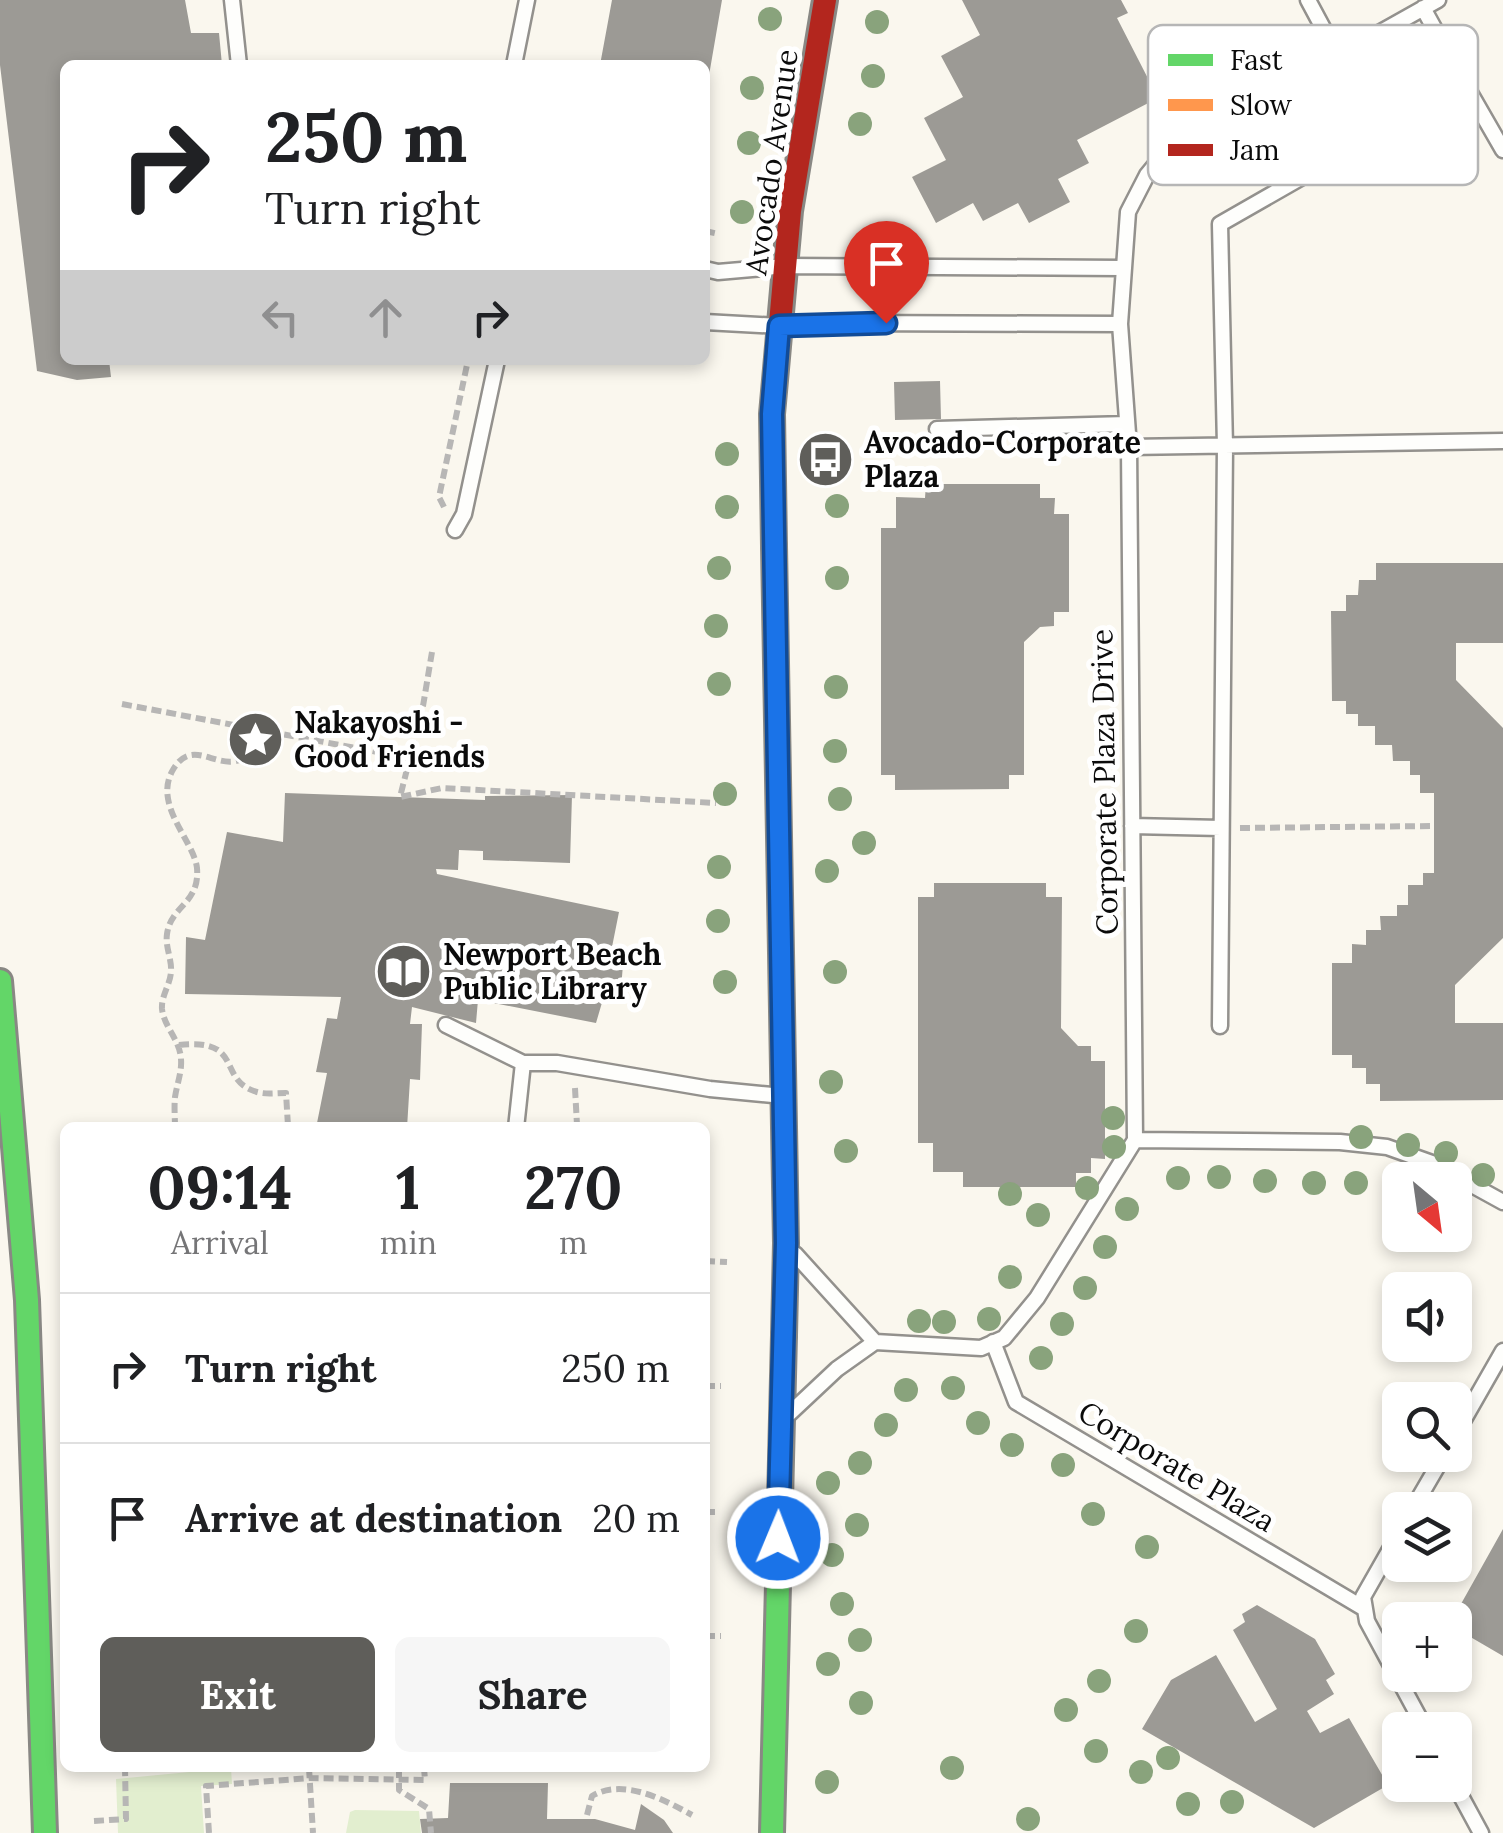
<!DOCTYPE html>
<meta charset="utf-8">
<style>
:root{--surface:#fff;--page:#f6f6f6;--text:#202124;--muted:#757577;--line:#e0e0e0;--accent:#5f5e5a}
body{margin:0;font-family:Lora,serif;background:var(--page);color:var(--text);height:100vh;display:flex;flex-direction:column;font-size:38px;white-space:nowrap}
*{box-sizing:border-box;margin:0}
p{font-size:32px;color:var(--muted)}
.icon{flex:none;width:55px;height:55px;fill:none;stroke:currentColor;stroke-width:2;stroke-linecap:round;stroke-linejoin:round}
.map{position:relative;flex:1;overflow:hidden}
.panel{position:absolute;left:60px;top:1122px;width:650px;height:650px;display:flex;flex-direction:column;background:var(--surface);border-radius:15px;box-shadow:0 5px 15px #0003}
.panel>*{flex:none}
.top-card{position:absolute;left:60px;top:60px;width:650px;height:305px;border-radius:15px;box-shadow:0 5px 15px #0003;background:#fff;color:var(--text);overflow:hidden}
.needle{width:65px;rotate:151deg}
.controls{position:absolute;left:1382px;top:1162px;display:grid;gap:20px}
.controls a{display:grid;place-items:center;width:90px;height:90px;border-radius:15px;background:var(--surface);box-shadow:0 5px 15px #0003;font-size:50px}
.pin{position:absolute;display:grid;place-items:center;width:85px;height:85px;color:#fff;margin:-102px -42px;border-radius:50% 50% 50% 0;rotate:-45deg;box-shadow:0 0 10px #0007}
.pin .icon{rotate:45deg}
.me{position:absolute;width:110px;margin:-55px;rotate:1deg;stroke-linejoin:round;filter:drop-shadow(0 0 8px #0008)}
.turn{display:flex;align-items:center;gap:35px;height:210px;padding:0 40px;font-size:45px}
.turn .icon{width:130px;height:130px;stroke-width:2.5}
.turn b{display:block;font-size:70px;line-height:85px}
.lanes{display:flex;align-items:center;height:95px;padding:0 40px;background:#0003;justify-content:center;gap:50px;direction:ltr}
.lanes .off{opacity:.35}
.eta{display:flex;justify-content:space-evenly;align-items:center;height:170px;text-align:center}
.eta b{font-size:60px;font-weight:700;line-height:70px}
.button{display:flex;gap:20px;margin-top:auto;padding:20px 40px}
.button a{flex:1;height:115px;border-radius:15px;background:var(--accent);color:#fff;font-size:40px;font-weight:700;line-height:115px;text-align:center}
.button a+a{background:var(--page);color:var(--text)}
ul{padding:0;list-style:none}
li{display:flex;align-items:center;gap:30px;height:150px;padding:0 40px;border-top:2px solid var(--line)}
li div{flex:1}
li b{display:block;font-size:38px}
li em{font-style:normal}
.map>svg:first-child{display:block}
</style>
<div class="map">
<svg width="1503" height="1833" viewBox="0 0 1503 1833">
<rect width="100%" height="100%" fill="#faf7ee"/>
<!-- green -->
<path fill="#e2eecf" d="M231,1768L232,1784L201,1786L204,1833H118L116,1779Z
M355,1810L419,1811L421,1833H346L350,1812Z"/>
<!-- building -->
<path fill="#9c9a95" d="M0,0H185L191,33H219L222,65H65V360H109L111,377L77,380L37,371L0,65Z
M612,0H722L707,87L705,65H600Z
M962,0H1121L1128,13L1117,18L1158,98L1077,140L1089,163L1058,179L1070,202L1029,223L1018,203L983,221L973,203L936,223L912,177L946,160L924,118L963,97L941,56L980,35Z
M940,381L941,419L895,420L894,382Z
M926,484H1040V498H1055L1054,514H1069V612H1054V626L1040,627L1024,642V775H1009V789L895,790V775H881V528H896V497L925,498Z
M1376,563H1503V643H1456V680L1503,728V938L1455,985V1023H1503V1100L1380,1101V1084H1366V1068H1352V1055H1332V963H1352V944L1366,945V930H1381L1380,916H1397V905H1408V885H1423V873H1434V793H1420V775H1410V761H1393L1392,745H1375V726H1358V714H1346V701H1332L1331,611H1346V595H1358L1359,580H1376Z
M285,793L485,800V796L572,795L570,863L483,860V851L459,850L458,870L436,869L437,874L619,912L611,952H624L621,989H606L596,1023L478,1000L476,1023L412,1007L410,1024H422L420,1080L410,1079L407,1128H316L327,1073L316,1072L327,1018L337,1019L341,997L185,994L186,937L205,940L227,832L283,842Z
M934,883H1046V897H1062L1061,1028L1078,1046H1091V1061H1105V1159L1091,1158V1173H1076V1187H963V1172H933V1143H918V897H934Z
M1503,1529V1656L1455,1628V1620H1452Z
M1257,1605L1315,1639L1335,1674L1326,1680L1334,1694L1307,1711L1320,1733L1349,1718L1388,1785L1314,1828L1142,1729L1171,1680L1216,1655L1255,1722L1277,1709L1233,1630L1245,1622L1242,1614Z
M450,1783H548L547,1819H595L635,1830L641,1804L664,1820L673,1833H422L420,1819L448,1818Z"/>
<g fill="none" stroke-linecap="round" stroke-linejoin="round">
<defs>
<path id="lane" d="M232,0L239,65
M1308,0L1338,56
M1423,8L1465,84
M514,65L527,0
M705,269L718,272L786,266L1122,268
M705,322L779,326L847,323L1120,324
M937,429L1127,424
M1129,447L1503,441
M455,530L464,514L497,360
M1132,826L1221,828
M446,1025L523,1063H557L710,1089L783,1096
M1220,1026L1225,446L1220,224L1465,84L1503,150
M516,1128L523,1063
M1135,1140L1129,447L1120,324L1128,212L1147,175L1165,153L1438,0
M795,1254L875,1342L981,1348L1004,1338L1037,1298L1135,1140L1340,1142L1387,1147L1432,1163L1503,1202
M993,1342L1016,1402L1365,1609
M789,1414L837,1369L875,1342
M1455,1435L1503,1351
M1412,1510L1444,1455
M1400,1532L1363,1597L1367,1621L1426,1730
M1455,1785L1481,1833"/>
<path id="fast" d="M0,981L27,1300L45,1833
M772,1833L784,1335"/>
<path id="slow" d="M774,546L786,1243L784,1335"/>
<path id="jam" d="M774,546L772,414L790,211L825,0"/>
</defs>
<!-- lane casing -->
<use href="#lane" stroke="#93918d" stroke-width="19"/>
<!-- fast casing -->
<use href="#fast" stroke="#898884" stroke-width="28"/>
<!-- slow casing -->
<use href="#slow" stroke="#898884" stroke-width="28"/>
<!-- jam casing -->
<use href="#jam" stroke="#898884" stroke-width="28"/>
<!-- path -->
<path stroke="#b7b6b5" stroke-width="6" stroke-dasharray="10 5" stroke-linecap="butt" d="M705,231L719,234
M444,507L439,497L468,360
M432,652L423,706L400,797L442,788L716,803
M122,704L409,758
M1240,828L1434,826
M179,1045C244,1038 217,1078 254,1091C264,1095 275,1093 286,1093L288,1126
M575,1088L577,1125
M175,1128C175,1118 174,1107 175,1097C177,1084 182,1072 181,1059C180,1040 164,1027 162,1009C161,996 170,985 171,972C172,959 165,947 167,934C171,905 200,904 197,868C194,840 151,804 174,768C192,740 213,766 236,761C251,758 262,745 272,734
M705,1261L727,1262
M705,1386H721
M705,1512H720
M705,1636H721
M309,1768L313,1833
M399,1768V1790L429,1809L431,1833
M587,1815L592,1796C623,1778 663,1799 692,1815
M94,1821L126,1819L125,1768
M209,1833L206,1786L310,1778L425,1780L424,1768"/>
<!-- lane -->
<use href="#lane" stroke="#fefefc" stroke-width="14"/>
<!-- fast -->
<use href="#fast" stroke="#63d668" stroke-width="22"/>
<!-- slow -->
<use href="#slow" stroke="#ff974d" stroke-width="22"/>
<!-- jam -->
<use href="#jam" stroke="#b3261e" stroke-width="22"/>
</g>
<!-- trees -->
<g fill="#89a37c">
<circle cx="770" cy="19" r="12"/>
<circle cx="877" cy="22" r="12"/>
<circle cx="873" cy="76" r="12"/>
<circle cx="752" cy="88" r="12"/>
<circle cx="860" cy="124" r="12"/>
<circle cx="749" cy="143" r="12"/>
<circle cx="742" cy="212" r="12"/>
<circle cx="727" cy="454" r="12"/>
<circle cx="833" cy="457" r="12"/>
<circle cx="837" cy="506" r="12"/>
<circle cx="727" cy="507" r="12"/>
<circle cx="719" cy="568" r="12"/>
<circle cx="837" cy="578" r="12"/>
<circle cx="716" cy="626" r="12"/>
<circle cx="719" cy="684" r="12"/>
<circle cx="836" cy="687" r="12"/>
<circle cx="835" cy="751" r="12"/>
<circle cx="725" cy="794" r="12"/>
<circle cx="840" cy="799" r="12"/>
<circle cx="864" cy="843" r="12"/>
<circle cx="719" cy="867" r="12"/>
<circle cx="827" cy="871" r="12"/>
<circle cx="718" cy="921" r="12"/>
<circle cx="835" cy="972" r="12"/>
<circle cx="725" cy="982" r="12"/>
<circle cx="831" cy="1082" r="12"/>
<circle cx="1113" cy="1118" r="12"/>
<circle cx="1361" cy="1137" r="12"/>
<circle cx="1408" cy="1145" r="12"/>
<circle cx="1114" cy="1147" r="12"/>
<circle cx="846" cy="1151" r="12"/>
<circle cx="1446" cy="1153" r="12"/>
<circle cx="1483" cy="1175" r="12"/>
<circle cx="1219" cy="1177" r="12"/>
<circle cx="1178" cy="1178" r="12"/>
<circle cx="1265" cy="1181" r="12"/>
<circle cx="1314" cy="1183" r="12"/>
<circle cx="1356" cy="1183" r="12"/>
<circle cx="1087" cy="1188" r="12"/>
<circle cx="1010" cy="1194" r="12"/>
<circle cx="1127" cy="1209" r="12"/>
<circle cx="1038" cy="1215" r="12"/>
<circle cx="1105" cy="1247" r="12"/>
<circle cx="1010" cy="1277" r="12"/>
<circle cx="1085" cy="1288" r="12"/>
<circle cx="989" cy="1319" r="12"/>
<circle cx="919" cy="1321" r="12"/>
<circle cx="944" cy="1322" r="12"/>
<circle cx="1062" cy="1324" r="12"/>
<circle cx="1041" cy="1358" r="12"/>
<circle cx="953" cy="1388" r="12"/>
<circle cx="906" cy="1390" r="12"/>
<circle cx="978" cy="1423" r="12"/>
<circle cx="886" cy="1425" r="12"/>
<circle cx="1012" cy="1445" r="12"/>
<circle cx="860" cy="1463" r="12"/>
<circle cx="1063" cy="1465" r="12"/>
<circle cx="828" cy="1483" r="12"/>
<circle cx="1093" cy="1514" r="12"/>
<circle cx="857" cy="1525" r="12"/>
<circle cx="1147" cy="1547" r="12"/>
<circle cx="832" cy="1555" r="12"/>
<circle cx="842" cy="1604" r="12"/>
<circle cx="1136" cy="1631" r="12"/>
<circle cx="860" cy="1640" r="12"/>
<circle cx="828" cy="1664" r="12"/>
<circle cx="1099" cy="1681" r="12"/>
<circle cx="861" cy="1703" r="12"/>
<circle cx="1066" cy="1710" r="12"/>
<circle cx="1096" cy="1751" r="12"/>
<circle cx="1168" cy="1758" r="12"/>
<circle cx="952" cy="1768" r="12"/>
<circle cx="1141" cy="1772" r="12"/>
<circle cx="827" cy="1782" r="12"/>
<circle cx="1232" cy="1802" r="12"/>
<circle cx="1188" cy="1804" r="12"/>
<circle cx="1028" cy="1819" r="12"/>
</g>
<g fill="none" stroke-linecap="round" stroke-linejoin="round">
<defs>
<path id="route" d="M778,1538L786,1243L772,414L779,326L886,323"/>
</defs>
<!-- route casing -->
<use href="#route" stroke="#114b97" stroke-width="25"/>
<!-- route -->
<use href="#route" stroke="#1a73e8" stroke-width="18"/>
</g>
<!-- icons -->
<defs>
<symbol id="bus-disc" viewBox="-11 -11 22 22"><circle r="9.5" fill="#5f5e5a" stroke="#fff"/><path d="M-5-6H5V4H4V6H2V4H-2V6H-4V4H-5ZM-3.5-4V0h7V-4ZM-3.5 1.2v1.5H-2V1.2ZM2 1.2v1.5H3.5V1.2Z" fill="#fff"/></symbol>
<symbol id="sight-disc" viewBox="-11 -11 22 22"><circle r="9.5" fill="#5f5e5a" stroke="#fff"/><path d="M0-6L1.8-2.2L6-1.7L2.9 1.2L3.7 5.4L0 3.3L-3.7 5.4L-2.9 1.2L-6-1.7L-1.8-2.2Z" fill="#fff"/></symbol>
<symbol id="library-disc" viewBox="-11 -11 22 22"><circle r="9.5" fill="#5f5e5a" stroke="#fff"/><path d="M-6-4Q-3-5.5-.7-3.5V5Q-3 3-6 4ZM6-4Q3-5.5 .7-3.5V5Q3 3 6 4Z" fill="#fff"/></symbol>
</defs>
<g fill-rule="evenodd">
<use href="#bus-disc" x="794" y="428" width="63" height="63"/>
<use href="#sight-disc" x="224" y="708" width="63" height="63"/>
<use href="#library-disc" x="372" y="940" width="63" height="63"/>
</g>
<g text-anchor="middle" dominant-baseline="central" stroke-width="10" stroke-linejoin="round" paint-order="stroke">
<!-- street labels -->
<g font-size="30" fill="#0b0b0b" stroke="#fff">
<text transform="translate(771 162) rotate(-82)">Avocado Avenue</text>
<text transform="translate(1104 782) rotate(-91)">Corporate Plaza Drive</text>
<text transform="translate(1177 1466) rotate(31)">Corporate Plaza</text>
</g>
<!-- poi labels -->
<g font-size="30" font-weight="bold" fill="#0b0b0b" stroke="#fff" text-anchor="start">
<text x="864" y="442">Avocado-Corporate<tspan x="864" dy="34">Plaza</tspan></text>
<text x="294" y="722">Nakayoshi -<tspan x="294" dy="34">Good Friends</tspan></text>
<text x="443" y="954">Newport Beach<tspan x="443" dy="34">Public Library</tspan></text>
</g>
</g>
<!-- legend -->
<rect x="1148" y="25" width="330" height="160" rx="15" fill="#fff" stroke="#b6b6b6" stroke-width="2.5"/>
<rect x="1168" y="54" width="45" height="12" fill="#63d668"/>
<rect x="1168" y="99" width="45" height="12" fill="#ff974d"/>
<rect x="1168" y="144" width="45" height="12" fill="#b3261e"/>
<g font-size="28" fill="#0b0b0b">
<text x="1230" y="70">Fast</text>
<text x="1230" y="115">Slow</text>
<text x="1230" y="160">Jam</text>
</g>
</svg>
<div class="controls">
<a><svg class="needle" viewBox="-14 -14 28 28"><path d="M0-13l5 13h-10z" fill="#e53935"/><path d="M0 13l5-13h-10z" fill="#757577"/></svg></a>
<a><svg class="icon" aria-label="sound" viewBox="0 0 24 24"><path d="M4 9h4l5-4v14l-5-4H4zM17 9q2 3 0 6"/></svg></a>
<a><svg class="icon" aria-label="search" viewBox="0 0 24 24"><circle cx="10" cy="10" r="6"/><path d="M15 15l6 6"/></svg></a>
<a><svg class="icon" aria-label="layers" viewBox="0 0 24 24"><path d="M12 4l9 5-9 5-9-5zM3 14l9 5 9-5"/></svg></a>
<a>+</a>
<a>−</a>
</div>
<div class="pin" style="left:886px;top:323px;background:#d93025"><svg class="icon" aria-label="arrive" viewBox="0 0 24 24"><path d="M6 21V4h12l-3 4 3 4H6"/></svg></div>
<svg class="me" style="left:778px;top:1538px" viewBox="-20 -20 40 40"><circle r="17" fill="#1a73e8" stroke="#fff" stroke-width="3"/><path d="M0-11L8 9 0 5-8 9z" fill="#fff"/></svg>
<div class="top-card">
<div class="turn"><svg class="icon" aria-label="right" viewBox="0 0 24 24"><path d="M7 20v-9h11M14 6l5 5-5 5"/></svg><div><b>250 m</b>Turn right</div></div>
<div class="lanes"><svg class="icon off" aria-label="left" viewBox="0 0 24 24"><path d="M17 20v-9H6M10 6l-5 5 5 5"/></svg><svg class="icon off" aria-label="ahead" viewBox="0 0 24 24"><path d="M12 20V5M6 11l6-6 6 6"/></svg><svg class="icon" aria-label="right" viewBox="0 0 24 24"><path d="M7 20v-9h11M14 6l5 5-5 5"/></svg></div>
</div>
<section class="panel">
<div class="eta">
<div><b>09:14</b><p>Arrival</p></div>
<div><b>1</b><p>min</p></div>
<div><b>270</b><p>m</p></div>
</div>
<ul>
<li><svg class="icon" aria-label="right" viewBox="0 0 24 24"><path d="M7 20v-9h11M14 6l5 5-5 5"/></svg><div><b>Turn right</b></div><em>250 m</em></li>
<li><svg class="icon" aria-label="arrive" viewBox="0 0 24 24"><path d="M6 21V4h12l-3 4 3 4H6"/></svg><div><b>Arrive at destination</b></div><em>20 m</em></li>
</ul>
<div class="button"><a>Exit</a><a>Share</a></div>
</section>
</div>
